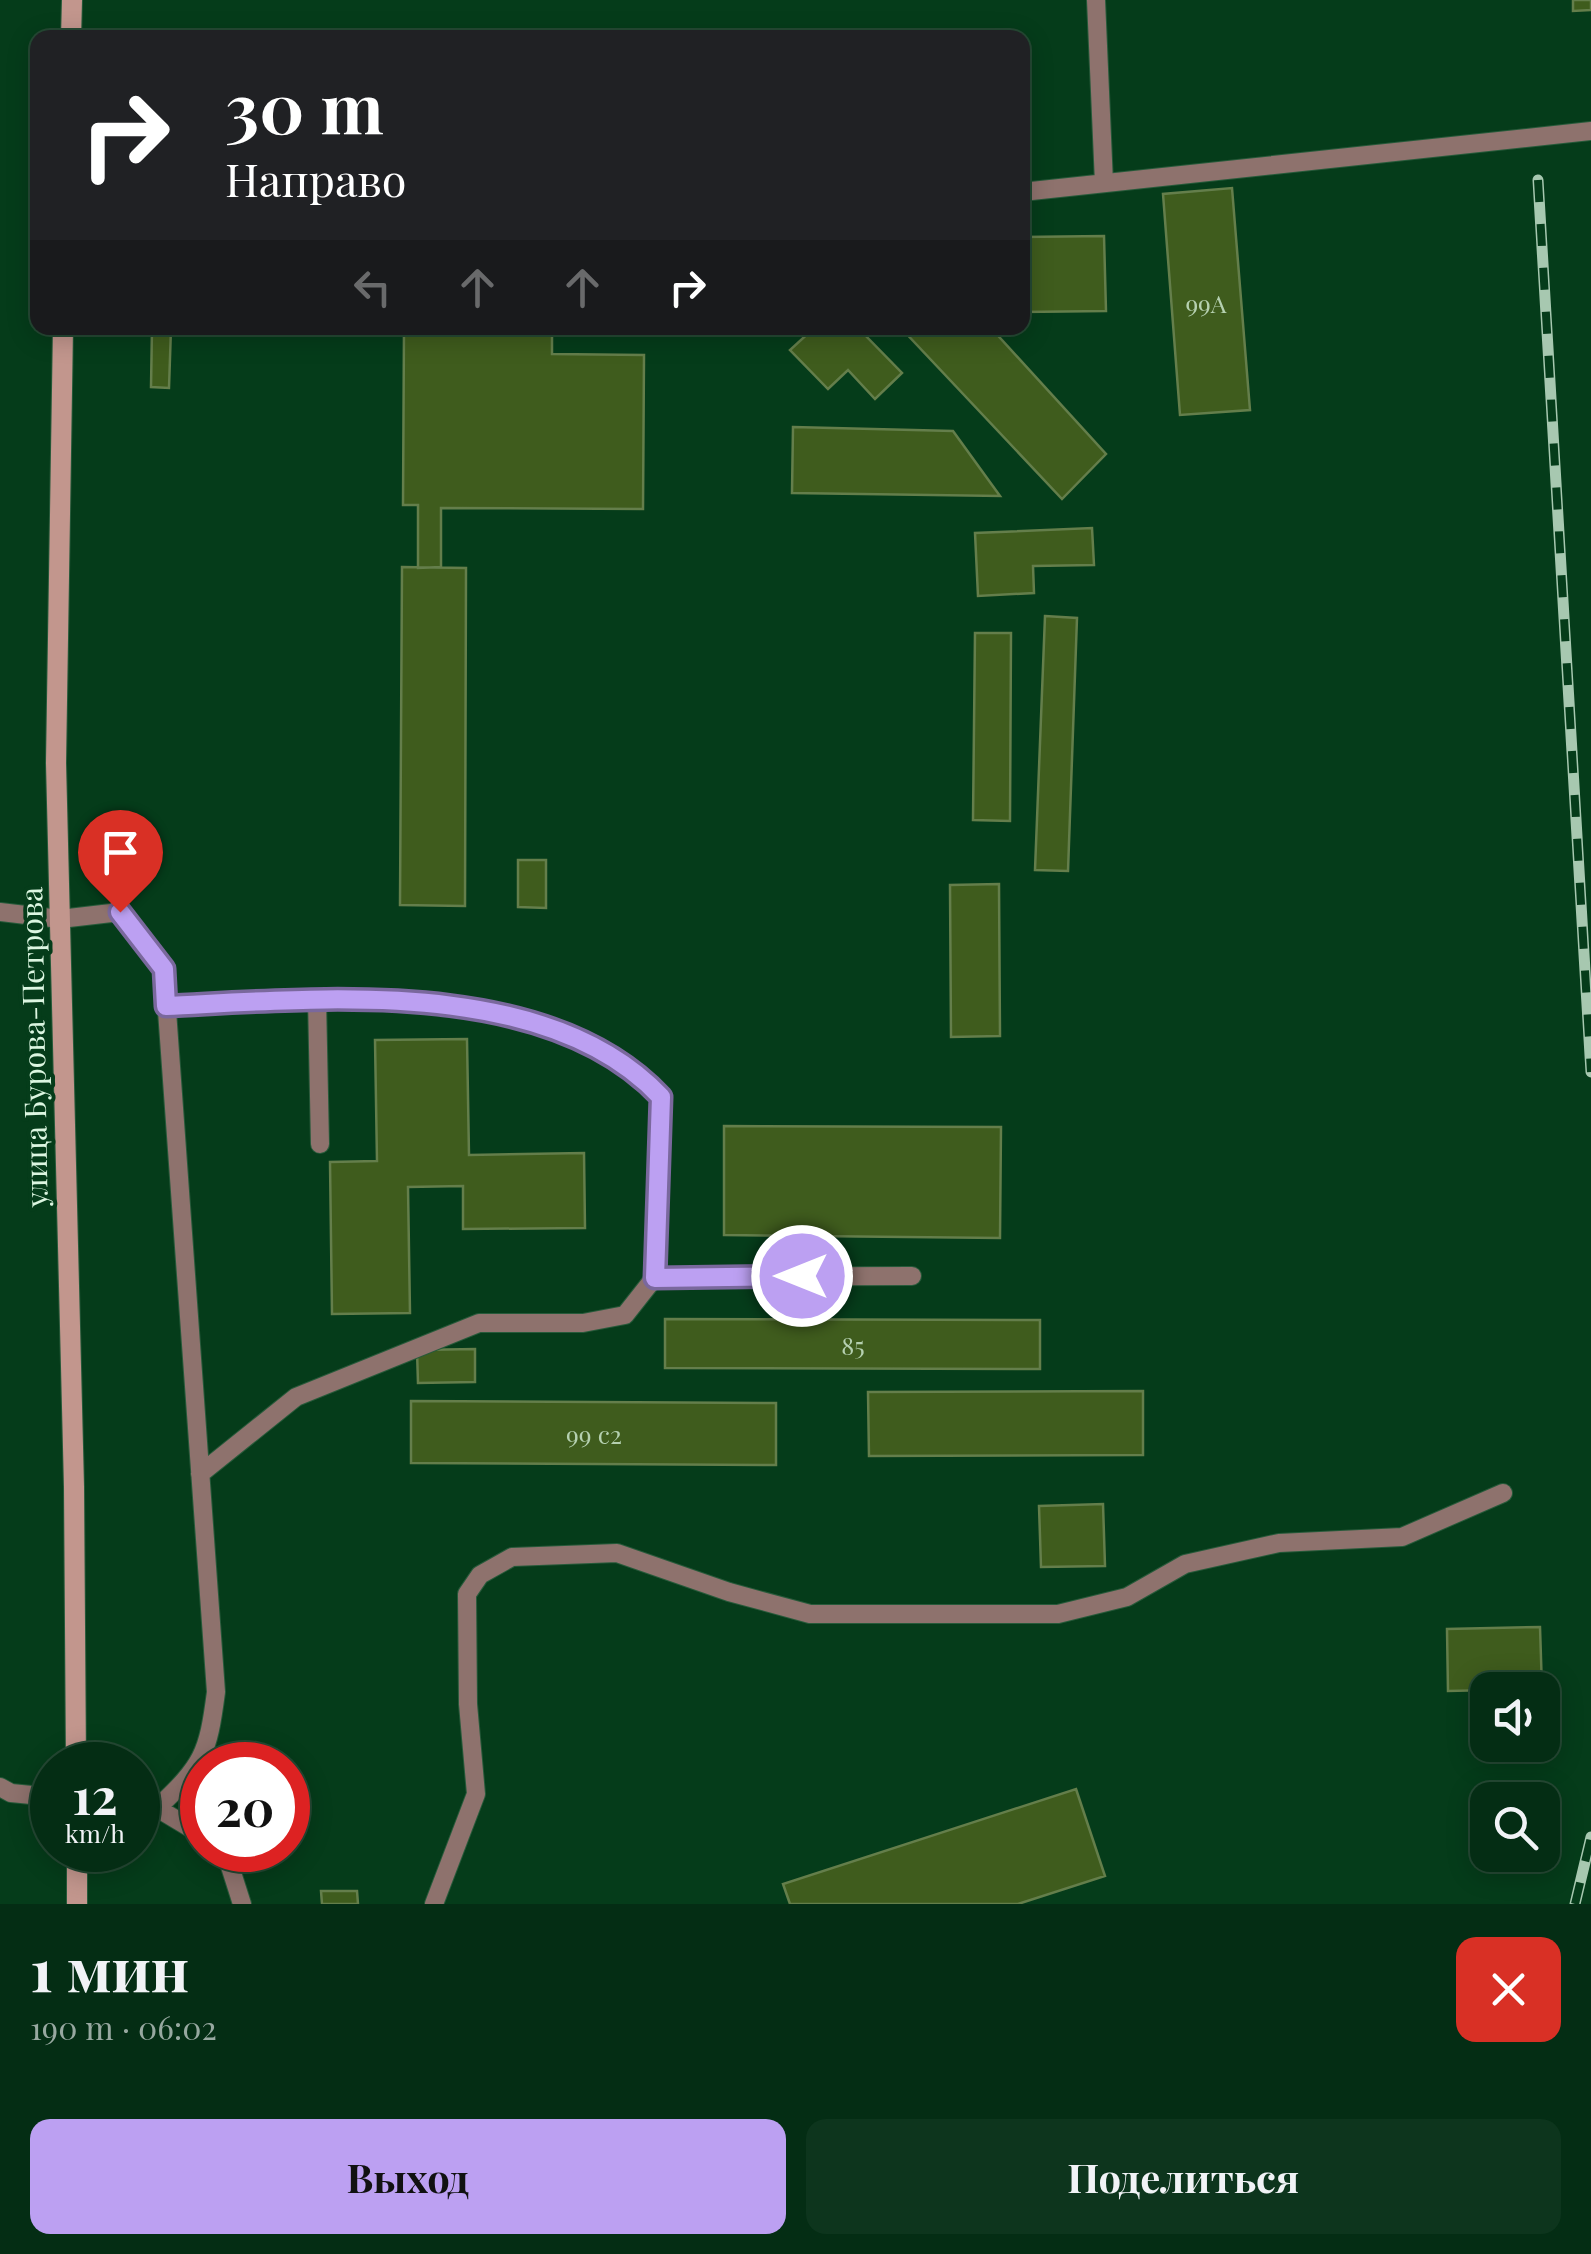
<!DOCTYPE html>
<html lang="ru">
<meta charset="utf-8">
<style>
:root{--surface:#042d14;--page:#0d351d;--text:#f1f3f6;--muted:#97a8a0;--line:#254934;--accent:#bca0f2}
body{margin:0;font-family:"Playfair Display",serif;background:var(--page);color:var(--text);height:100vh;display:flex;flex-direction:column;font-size:38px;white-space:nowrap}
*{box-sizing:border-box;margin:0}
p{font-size:32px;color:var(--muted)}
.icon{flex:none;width:55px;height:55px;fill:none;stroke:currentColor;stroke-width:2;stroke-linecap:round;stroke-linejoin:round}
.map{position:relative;height:1904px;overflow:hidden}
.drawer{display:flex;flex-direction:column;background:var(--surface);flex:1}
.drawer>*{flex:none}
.hud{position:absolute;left:30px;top:30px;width:1000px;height:305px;border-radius:20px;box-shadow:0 5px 25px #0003,0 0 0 2px var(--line);background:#202124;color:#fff;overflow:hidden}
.fabs{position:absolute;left:1470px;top:1672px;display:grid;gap:20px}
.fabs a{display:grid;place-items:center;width:90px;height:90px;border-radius:20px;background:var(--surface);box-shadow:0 5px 25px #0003,0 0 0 2px var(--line);font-size:50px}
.speed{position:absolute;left:30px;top:1742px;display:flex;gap:20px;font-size:50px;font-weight:700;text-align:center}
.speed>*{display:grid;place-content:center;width:130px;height:130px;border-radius:50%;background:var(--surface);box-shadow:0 5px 25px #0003,0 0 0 2px var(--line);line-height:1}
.speed small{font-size:25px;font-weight:400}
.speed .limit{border:15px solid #d22;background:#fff;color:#111}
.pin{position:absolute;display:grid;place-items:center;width:85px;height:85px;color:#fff;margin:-102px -42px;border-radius:50% 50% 50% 0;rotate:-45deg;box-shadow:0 0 10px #0007}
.pin .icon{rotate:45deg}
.me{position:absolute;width:110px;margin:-55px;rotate:270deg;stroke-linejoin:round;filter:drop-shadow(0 0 8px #0008)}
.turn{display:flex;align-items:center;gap:35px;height:210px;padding:0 30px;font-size:45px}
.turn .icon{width:130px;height:130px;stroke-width:2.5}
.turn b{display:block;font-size:70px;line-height:85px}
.lanes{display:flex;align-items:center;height:95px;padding:0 30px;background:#0003;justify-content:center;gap:50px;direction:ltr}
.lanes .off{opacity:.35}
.round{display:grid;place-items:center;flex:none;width:105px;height:105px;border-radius:20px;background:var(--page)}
.headline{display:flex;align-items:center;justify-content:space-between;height:170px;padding:0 30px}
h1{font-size:60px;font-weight:700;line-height:75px}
.cta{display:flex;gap:20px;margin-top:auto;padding:20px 30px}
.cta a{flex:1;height:115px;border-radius:20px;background:var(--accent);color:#111;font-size:40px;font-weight:700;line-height:115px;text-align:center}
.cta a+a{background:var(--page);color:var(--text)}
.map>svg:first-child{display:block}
</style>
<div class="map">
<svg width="1591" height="1904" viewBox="0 0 1591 1904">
<rect width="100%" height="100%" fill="#053c1a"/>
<!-- building -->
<path fill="#3f5c1d" stroke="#647e4b" stroke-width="2.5" d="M1573,0H1591V10L1573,11Z
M1232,188L1250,410L1180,415L1163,194Z
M1104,236L1106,311L1022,312V237Z
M152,328H171L169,388L151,387Z
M404,328H552V354L644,355L643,509L441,508V567L418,568V505H403Z
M814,328H858L902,373L875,399L848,370L828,389L790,350Z
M901,328H991L1106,454L1062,499Z
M793,427L953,431L1000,496L792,493Z
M1092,528L1094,565L1033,566L1034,593L978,596L975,533Z
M402,567L466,568L465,906L400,905Z
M1045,616L1077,618L1068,871L1035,870Z
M975,633H1011L1010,821L973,820Z
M518,860H546V908L518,907Z
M999,884L1000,1036L951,1037L950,885Z
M467,1039L469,1155L584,1153L585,1228L463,1229V1186L408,1187L410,1313L332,1314L330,1162L377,1161L375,1040Z
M724,1126L1001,1127L1000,1238L724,1235Z
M665,1319L1040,1320V1369L665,1368Z
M475,1349V1382L418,1383L417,1350Z
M1143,1391V1455L869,1456L868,1392Z
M411,1401L776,1403V1465L411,1463Z
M1103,1504L1105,1566L1041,1567L1039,1506Z
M1540,1627L1542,1689L1448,1691L1447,1629Z
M1076,1789L1105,1876L1018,1904H790L783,1884Z
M321,1891H357L358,1904H322Z"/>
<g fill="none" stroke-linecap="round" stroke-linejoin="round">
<defs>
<path id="service" d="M1096,0L1104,183
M1022,192L1591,131
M0,912L60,919L120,912L164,969L216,1692C208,1754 203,1765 157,1808L138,1806
M317,999L320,1144
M166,1006C318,999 547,975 661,1097L655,1277
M200,1474L296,1397L479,1323H583L625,1315L655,1277L912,1276
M0,1787L11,1793L52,1797
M157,1808L202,1835
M220,1850L227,1857L242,1904
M434,1904L476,1794L468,1704L467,1594L480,1575L512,1557L617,1553L729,1592L810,1614H1058L1127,1597L1185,1564L1279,1543L1402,1537L1503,1493"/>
<path id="secondary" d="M71,38L72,0
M63,328L56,763L74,1487L76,1765
M77,1850V1904"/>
</defs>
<!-- service casing -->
<use href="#service" stroke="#275a3a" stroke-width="20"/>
<!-- secondary casing -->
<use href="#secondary" stroke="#275a3a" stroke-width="22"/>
<!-- service -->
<use href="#service" stroke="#8e726d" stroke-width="18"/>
<!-- secondary -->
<use href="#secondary" stroke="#c2968d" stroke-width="20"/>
<defs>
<path id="rail" d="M1538,180L1591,1072
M1575,1904L1591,1837"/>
</defs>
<!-- rail casing -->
<use href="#rail" stroke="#a7c8b0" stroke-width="11"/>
<!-- rail -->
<use href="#rail" stroke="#053c1a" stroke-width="8" stroke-dasharray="22" stroke-linecap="butt"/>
</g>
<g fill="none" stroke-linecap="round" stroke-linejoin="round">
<defs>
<path id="route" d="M120,912L164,969L166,1006C318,999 547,975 661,1097L655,1278L802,1276"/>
</defs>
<!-- route casing -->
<use href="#route" stroke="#7a689d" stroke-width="25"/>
<!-- route -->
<use href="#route" stroke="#bca0f2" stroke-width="18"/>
</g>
<g text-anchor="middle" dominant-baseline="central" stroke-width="8" stroke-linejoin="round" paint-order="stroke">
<!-- number labels -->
<g font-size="25" fill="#b5d0b0">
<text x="1206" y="302">99А</text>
<text x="853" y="1344">85</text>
<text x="594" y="1433">99 с2</text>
</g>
<!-- street labels -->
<g font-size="30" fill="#dcf6e1" stroke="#053c1a">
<text transform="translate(33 1047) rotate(-91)">улица Бурова-Петрова</text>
</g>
</g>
</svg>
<div class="fabs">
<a><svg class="icon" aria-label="sound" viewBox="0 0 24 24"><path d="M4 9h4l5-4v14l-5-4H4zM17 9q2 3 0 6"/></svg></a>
<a><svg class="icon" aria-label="search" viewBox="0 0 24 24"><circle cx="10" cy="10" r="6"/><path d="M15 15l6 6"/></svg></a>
</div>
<div class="speed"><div>12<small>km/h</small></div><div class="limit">20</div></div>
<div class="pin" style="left:120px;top:912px;background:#d93025"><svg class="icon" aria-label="arrive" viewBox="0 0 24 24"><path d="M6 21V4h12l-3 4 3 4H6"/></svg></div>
<svg class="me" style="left:802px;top:1276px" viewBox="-20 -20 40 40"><circle r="17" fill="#bca0f2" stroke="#fff" stroke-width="3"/><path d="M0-11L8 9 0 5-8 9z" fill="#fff"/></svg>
<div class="hud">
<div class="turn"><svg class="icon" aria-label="right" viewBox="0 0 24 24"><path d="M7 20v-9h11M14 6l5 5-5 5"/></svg><div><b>30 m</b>Направо</div></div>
<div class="lanes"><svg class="icon off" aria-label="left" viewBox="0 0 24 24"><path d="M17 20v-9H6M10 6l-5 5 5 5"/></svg><svg class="icon off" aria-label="ahead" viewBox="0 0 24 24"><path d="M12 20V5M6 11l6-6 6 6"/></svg><svg class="icon off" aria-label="ahead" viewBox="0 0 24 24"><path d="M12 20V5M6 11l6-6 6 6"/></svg><svg class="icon" aria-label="right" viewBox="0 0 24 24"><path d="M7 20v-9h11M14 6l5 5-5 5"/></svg></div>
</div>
</div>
<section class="drawer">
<div class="headline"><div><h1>1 мин</h1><p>190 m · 06:02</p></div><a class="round" style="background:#d93025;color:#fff"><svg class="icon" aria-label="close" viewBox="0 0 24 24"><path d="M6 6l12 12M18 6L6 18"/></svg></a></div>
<div class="cta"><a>Выход</a><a>Поделиться</a></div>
</section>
